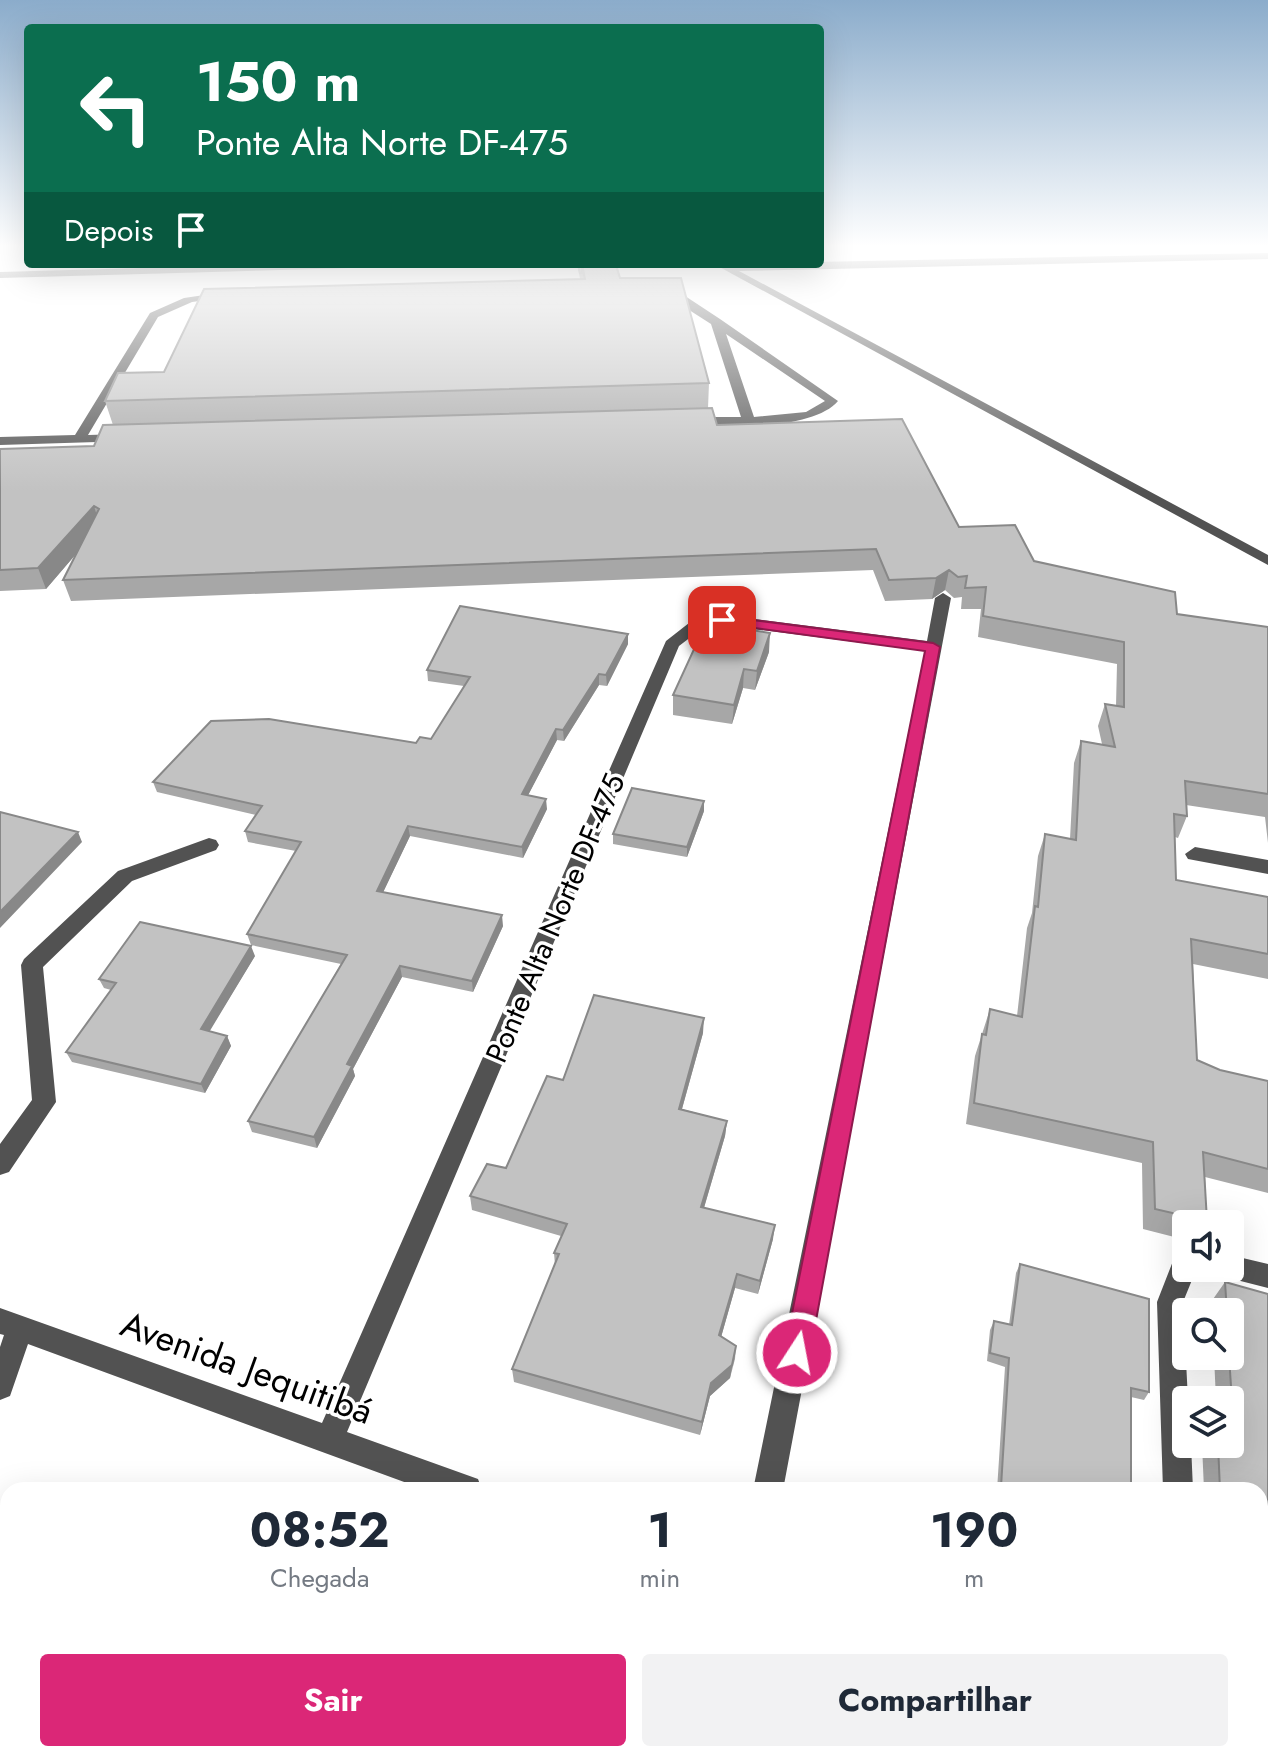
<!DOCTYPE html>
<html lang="pt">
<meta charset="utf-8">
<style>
:root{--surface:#fff;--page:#f2f2f3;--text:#1f2937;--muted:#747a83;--accent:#db2777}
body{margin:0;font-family:Jost,sans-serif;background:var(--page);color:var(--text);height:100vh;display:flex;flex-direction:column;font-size:30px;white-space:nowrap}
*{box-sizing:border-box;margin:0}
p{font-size:26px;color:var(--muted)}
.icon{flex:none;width:44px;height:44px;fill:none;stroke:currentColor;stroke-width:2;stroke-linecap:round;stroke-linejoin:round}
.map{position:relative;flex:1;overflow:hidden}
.sheet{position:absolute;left:0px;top:1482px;width:1268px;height:280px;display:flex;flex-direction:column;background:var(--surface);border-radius:24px 24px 0 0;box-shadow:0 8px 32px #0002}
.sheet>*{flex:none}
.guide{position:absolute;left:24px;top:24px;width:800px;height:244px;border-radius:8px;box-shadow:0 8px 32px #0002;background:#0b6e4f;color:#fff;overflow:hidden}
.controls{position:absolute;left:1172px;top:1210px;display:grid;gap:16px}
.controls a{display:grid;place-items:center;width:72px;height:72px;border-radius:8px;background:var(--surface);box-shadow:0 8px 32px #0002;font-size:40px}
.pin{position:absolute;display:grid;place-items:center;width:68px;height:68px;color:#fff;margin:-34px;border-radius:16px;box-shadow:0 4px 12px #0006}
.me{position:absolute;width:88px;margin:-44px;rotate:11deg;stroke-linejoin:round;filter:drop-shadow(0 0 6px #0008)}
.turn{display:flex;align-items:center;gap:28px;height:168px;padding:0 40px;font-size:36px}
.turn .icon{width:104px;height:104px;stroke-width:2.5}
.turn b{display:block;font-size:56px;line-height:68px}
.then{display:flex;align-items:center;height:76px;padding:0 40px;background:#0003;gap:16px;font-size:30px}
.eta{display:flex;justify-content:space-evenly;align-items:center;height:136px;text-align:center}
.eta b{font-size:48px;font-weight:700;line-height:56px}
.cta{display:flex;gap:16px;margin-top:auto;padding:16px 40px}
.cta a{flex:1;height:92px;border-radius:8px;background:var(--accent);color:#fff;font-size:32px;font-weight:700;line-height:92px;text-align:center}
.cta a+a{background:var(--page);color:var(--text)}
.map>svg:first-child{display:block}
</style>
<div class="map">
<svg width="1268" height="1762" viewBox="0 0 1268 1762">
<rect width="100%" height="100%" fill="#fff"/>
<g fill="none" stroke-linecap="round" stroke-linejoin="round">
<!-- minor -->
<path fill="#525252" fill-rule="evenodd" d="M1268,253V259L739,271L1268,555V565L714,264Z
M280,264H391L386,267L0,278V272Z
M665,287L679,292L720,319L838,401C814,430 720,430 684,424L682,421L688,417H741L711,324L661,292L660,290ZM726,334L825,401L806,412L754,417Z
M225,292L230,295L229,297L192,302L158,317L88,435L124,434L130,438L129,441L0,445V437L75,435L150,313L184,298Z
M943,593L951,598L783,1490H753L925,651L722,625L700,630L679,646L347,1432L478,1479L482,1490H426L28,1344L10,1396L0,1400V1347L4,1335L0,1334V1308L322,1423L666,641L689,623L722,615L927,641L935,598Z
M209,838L216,840L219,845L216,850L132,881L43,967L56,1102L9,1172L0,1175V1144L32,1100L21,965L24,959L118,871Z
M1195,847L1268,860V874L1188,859L1185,854Z
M1230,1255L1268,1264V1288L1221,1276L1217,1268H1230Z
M1186,1257V1268H1203L1199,1277L1192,1280L1183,1302L1188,1400L1186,1444H1191L1193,1490H1163L1157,1302L1173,1261Z
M687,1754H721L720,1762H686Z
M898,1754H932V1762H898Z
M1200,1754H1255L1258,1762H1203Z"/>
</g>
<!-- wall -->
<path fill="#a7a7a7" d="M577,264H612L620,278L709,383L708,408L717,425L959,527L1034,561L1177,614L1268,627V843L1265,817L1186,805L1187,816L1178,838L1175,837L1176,880L1268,897V979L1193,964L1197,1060L1220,1070L1268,1081V1193L1205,1177L1207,1221L1205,1224H1186V1240L1143,1229L1142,1163L966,1124L975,1056L990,1009L1017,1016L1027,928L1032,913L1038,856L1045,834L1070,839L1074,763L1081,741L1102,744L1098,726L1105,704L1116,706L1117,664L978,637L981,609H961L962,597L954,598L945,590L932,599L885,601L873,570L71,601L63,580L76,554L46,589L0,591V449L94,446L113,425L105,401L164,372L580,279Z
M628,634V644L607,686L599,685L564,741L557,740L528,795L547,809L523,858L410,836L383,892L503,926L473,992L402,977L353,1069L355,1076L317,1148L252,1132L248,1121L341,964L251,945L247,934L296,851L248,842L245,831L256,815L157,792L153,782L416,743L431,739L464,686L428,681L427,670Z
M769,652L755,690L743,688L732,724L673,715V695Z
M704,811L687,857L613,844V834Z
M255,956L209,1031L227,1036L231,1046L205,1093L72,1062L66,1052L111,990L104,988L99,979Z
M703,1033L682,1109L727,1121L725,1136L704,1208L773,1239L758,1294L735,1288L721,1337L736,1346L735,1359L730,1378L710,1396L700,1435L514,1382L512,1369L555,1265L554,1253L561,1236L472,1210L470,1196L506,1168L563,1080Z
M1020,1264L1149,1392L1144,1400L1131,1397V1490H997L1005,1367L987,1361L990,1330L994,1321L1009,1325L1016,1273Z
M1225,1282L1268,1294V1642L1260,1639V1490H1204L1202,1444H1230V1400H1216L1214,1356H1230V1312H1212L1211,1302Z"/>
<!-- shaded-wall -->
<path fill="#888" d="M94,506L100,526L46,589L38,568Z
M949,570L945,590L932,599L936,578Z
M770,633L769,652L755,690L757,671Z
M628,634V644L607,686L606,675Z
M744,669L743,688L732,724L734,705Z
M599,674V685L564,741L563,730Z
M556,729L557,740L523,805L522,794Z
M546,799L547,809L523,858L522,847Z
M704,801V811L687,857V847Z
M408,826L410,836L379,901L377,891Z
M78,832L82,842L0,928V912Z
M502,915L503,926L473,992L472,981Z
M251,946L255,956L205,1039L201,1029Z
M400,966L402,977L353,1069L355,1076L317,1148L314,1137L347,1064Z
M704,1018L703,1033L678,1123L679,1109Z
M227,1036L231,1046L205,1093L201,1084Z
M727,1121L725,1136L700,1221L701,1207Z
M775,1225L773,1239L758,1294L760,1281Z
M737,1274L735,1288L718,1348L719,1335Z
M736,1346L730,1378L710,1396L700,1435L702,1422L711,1383Z
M97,1754H109L107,1762H95Z"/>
<!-- building -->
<path fill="#c2c2c2" stroke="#888" stroke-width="2" d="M578,264H612V265H582V273H580Z
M582,265H616L620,278H681L709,383L105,401L118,373L164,372L204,289L585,279Z
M712,408L717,425L902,419L959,527L1015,525L1034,561L1175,592L1177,614L1268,627V794L1185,781L1187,816L1174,814L1176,880L1268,897V954L1191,939L1197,1060L1220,1070L1268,1081V1169L1203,1152L1207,1221L1155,1209L1153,1142L974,1103L982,1034L986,1035L990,1009L1022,1017L1035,906L1038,907L1045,834L1076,840L1081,741L1115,747L1105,704L1124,707V642L983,616L986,587L965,588L967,576L958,577L949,570L936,578L889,580L876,549L63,580L99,509L94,506L38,568L0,570V449L94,446L103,425Z
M460,606L628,634L606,675L599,674L563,730L556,729L522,794L546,799L522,847L408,826L377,891L502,915L472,981L400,966L347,1064L352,1066L314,1137L248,1121L347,955L247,934L301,842L245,831L262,806L153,782L211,721L269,719L416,743L420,737L431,739L470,677L427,670Z
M706,623L770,633L757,671L744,669L734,705L673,695Z
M632,788L704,801L687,847L613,834Z
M0,812L78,832L0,912Z
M140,922L251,946L201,1029L227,1036L201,1084L66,1052L116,983L99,979Z
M594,995L704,1018L679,1109L727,1121L701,1207L775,1225L760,1281L737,1274L719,1335L736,1346L732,1365L711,1383L702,1422L512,1369L559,1254L554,1253L567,1224L470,1196L487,1164L506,1168L547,1076L563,1080Z
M1020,1264L1149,1299V1392L1131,1388V1490H1011L1001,1487L1009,1358L990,1353L994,1321L1012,1325Z
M1225,1282L1268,1294V1621L1260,1619V1490H1220L1218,1444H1230V1415L1233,1416L1229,1356L1230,1312H1227Z
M0,1655H8V1754H97L95,1762H0Z
M168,1754H255L275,1762H166Z
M499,1754H622V1762H498Z"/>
<!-- sky -->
<linearGradient id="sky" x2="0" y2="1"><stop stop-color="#8baccb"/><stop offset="0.5" stop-color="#fff"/><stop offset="1" stop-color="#fff" stop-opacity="0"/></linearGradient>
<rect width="1268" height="492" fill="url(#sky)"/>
<!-- route -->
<path fill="#db2777" stroke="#8e194d" stroke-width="2" d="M722,616L933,643L940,647L810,1353L806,1361L797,1365L788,1361L784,1353L925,651L717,623V617Z"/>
<g text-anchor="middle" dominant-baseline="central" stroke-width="7" stroke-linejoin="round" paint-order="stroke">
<!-- street labels -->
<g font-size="30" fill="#000" stroke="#fff">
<text transform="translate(555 918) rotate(-67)">Ponte Alta Norte DF-475</text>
</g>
<!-- near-street labels -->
<g font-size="36" fill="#000" stroke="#fff">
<text transform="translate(247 1367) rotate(20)">Avenida Jequitibá</text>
</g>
</g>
</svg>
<div class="controls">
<a><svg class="icon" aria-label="sound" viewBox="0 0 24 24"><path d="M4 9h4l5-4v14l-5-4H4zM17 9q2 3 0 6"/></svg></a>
<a><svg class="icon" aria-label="search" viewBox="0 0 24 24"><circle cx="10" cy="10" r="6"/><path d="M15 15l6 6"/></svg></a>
<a><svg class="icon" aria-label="layers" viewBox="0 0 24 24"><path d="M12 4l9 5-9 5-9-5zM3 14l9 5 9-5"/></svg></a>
</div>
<div class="pin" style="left:722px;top:620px;background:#d93025"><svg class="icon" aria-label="arrive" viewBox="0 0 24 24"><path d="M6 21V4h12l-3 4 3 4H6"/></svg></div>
<svg class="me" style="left:797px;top:1353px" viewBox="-20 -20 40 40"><circle r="17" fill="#db2777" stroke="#fff" stroke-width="3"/><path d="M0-11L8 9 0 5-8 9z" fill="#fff"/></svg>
<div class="guide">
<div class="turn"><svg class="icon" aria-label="left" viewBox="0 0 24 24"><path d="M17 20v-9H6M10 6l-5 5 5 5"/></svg><div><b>150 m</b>Ponte Alta Norte DF-475</div></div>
<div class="then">Depois<svg class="icon" aria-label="arrive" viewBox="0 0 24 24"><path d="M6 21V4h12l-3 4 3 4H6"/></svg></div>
</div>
<section class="sheet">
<div class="eta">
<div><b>08:52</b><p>Chegada</p></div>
<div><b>1</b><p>min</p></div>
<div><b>190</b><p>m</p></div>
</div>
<div class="cta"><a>Sair</a><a>Compartilhar</a></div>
</section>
</div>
